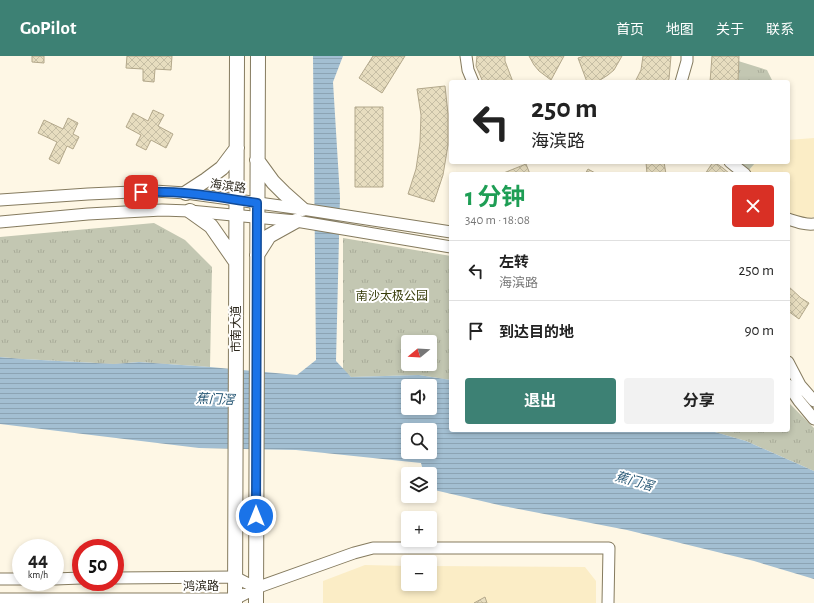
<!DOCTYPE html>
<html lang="zh">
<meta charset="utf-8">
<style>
:root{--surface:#fff;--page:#f2f2f2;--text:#222;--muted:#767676;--line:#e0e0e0;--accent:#3d8174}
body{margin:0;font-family:"Alegreya Sans","Noto Sans SC",sans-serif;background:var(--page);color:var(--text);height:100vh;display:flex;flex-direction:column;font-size:15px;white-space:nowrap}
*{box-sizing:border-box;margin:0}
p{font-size:13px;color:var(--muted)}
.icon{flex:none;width:22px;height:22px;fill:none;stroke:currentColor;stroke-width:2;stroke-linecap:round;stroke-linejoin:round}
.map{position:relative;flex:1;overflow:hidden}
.panel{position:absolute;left:449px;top:116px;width:341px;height:260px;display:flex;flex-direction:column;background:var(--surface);border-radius:4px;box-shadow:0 2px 6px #0003}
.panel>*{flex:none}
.hud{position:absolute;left:449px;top:24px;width:341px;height:84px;border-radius:4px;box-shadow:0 2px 6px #0003;background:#fff;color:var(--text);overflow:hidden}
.needle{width:26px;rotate:252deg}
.tools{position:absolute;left:401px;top:279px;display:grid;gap:8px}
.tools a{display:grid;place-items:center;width:36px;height:36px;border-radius:4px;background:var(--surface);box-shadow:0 2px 6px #0003;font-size:20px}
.speed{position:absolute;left:12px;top:483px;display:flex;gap:8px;font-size:20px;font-weight:700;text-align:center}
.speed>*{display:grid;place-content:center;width:52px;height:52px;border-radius:50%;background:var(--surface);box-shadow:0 2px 6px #0003;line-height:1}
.speed small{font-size:10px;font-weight:400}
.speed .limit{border:6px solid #d22;background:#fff;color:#111}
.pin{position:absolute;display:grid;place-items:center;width:34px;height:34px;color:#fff;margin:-17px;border-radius:8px;box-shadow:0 2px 6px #0006}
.me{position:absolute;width:44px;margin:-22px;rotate:0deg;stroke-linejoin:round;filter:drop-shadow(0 0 3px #0008)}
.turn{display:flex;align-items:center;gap:14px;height:84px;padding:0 16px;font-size:18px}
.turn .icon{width:52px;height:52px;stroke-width:2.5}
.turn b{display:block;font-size:28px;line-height:34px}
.round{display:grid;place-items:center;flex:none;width:42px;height:42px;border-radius:4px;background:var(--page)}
.summary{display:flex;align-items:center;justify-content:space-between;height:68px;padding:0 16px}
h1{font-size:24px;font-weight:700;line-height:30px;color:#1e9e55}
.primary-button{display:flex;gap:8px;margin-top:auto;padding:8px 16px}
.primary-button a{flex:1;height:46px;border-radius:4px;background:var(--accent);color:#fff;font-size:16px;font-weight:700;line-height:46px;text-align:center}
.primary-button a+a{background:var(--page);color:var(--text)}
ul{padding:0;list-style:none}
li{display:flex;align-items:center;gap:12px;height:60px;padding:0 16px;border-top:1px solid var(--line)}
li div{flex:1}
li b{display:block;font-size:15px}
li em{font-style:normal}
header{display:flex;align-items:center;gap:24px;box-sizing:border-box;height:56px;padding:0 20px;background:var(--accent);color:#fff}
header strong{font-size:19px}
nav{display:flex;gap:22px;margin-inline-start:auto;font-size:14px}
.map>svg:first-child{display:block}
</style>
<header>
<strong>GoPilot</strong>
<nav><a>首页</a><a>地图</a><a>关于</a><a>联系</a></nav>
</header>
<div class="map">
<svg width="814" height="547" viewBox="0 0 814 547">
<defs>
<pattern id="park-tufts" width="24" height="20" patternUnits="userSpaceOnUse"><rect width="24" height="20" fill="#c3c7b2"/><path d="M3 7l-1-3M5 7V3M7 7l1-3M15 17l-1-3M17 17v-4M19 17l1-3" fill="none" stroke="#a8ab98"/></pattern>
<pattern id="water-rules" width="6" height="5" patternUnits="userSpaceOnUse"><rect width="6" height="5" fill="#a3bfd2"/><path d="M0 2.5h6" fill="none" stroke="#8ca4b4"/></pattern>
<pattern id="building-cross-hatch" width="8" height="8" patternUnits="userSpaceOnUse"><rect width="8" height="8" fill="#e7ddbf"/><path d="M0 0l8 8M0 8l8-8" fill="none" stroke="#c6bea4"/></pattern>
</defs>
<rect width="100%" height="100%" fill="#fef7e5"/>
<!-- built -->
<path fill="#fbedc6" d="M814,82V161L809,162L798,160L788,157V118H753L749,114L756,106H788V84Z
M365,509L408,510V528H430V510L585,511L596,525V547H323V525Z"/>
<!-- park -->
<path fill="url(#park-tufts)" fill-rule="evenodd" d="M735,4L767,14L773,26H731Z
M740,106H756L749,114Z
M154,167L185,184L212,211L210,311L139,306L114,308L23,303L0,301V181Z
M343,182L451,200V324L419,319L351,321L343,315ZM408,286H430V308H408Z
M788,346L814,372V415L746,385L708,374H788Z"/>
<!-- water -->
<path fill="url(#water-rules)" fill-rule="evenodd" d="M313,0H343L333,26L340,141L336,305L351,321L419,319L451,324V374H708L746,385L814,415V523L754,505L627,474L503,450L430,433V418H424L421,407L296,394L199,392L0,368V301L23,303L114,308L139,306L210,311L297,319L316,304ZM408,330H430V352H408ZM408,374H430V396H408Z"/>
<!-- building -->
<path fill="url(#building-cross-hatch)" stroke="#b3a88b" d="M32,0H44V7L32,6Z
M127,0H172L171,14L155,13L154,26L143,25V13L126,12Z
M373,0H405L382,37L359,22Z
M477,0H505V5L513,26H483L476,10Z
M529,0H564L551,24L539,15L534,9Z
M585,0H622L614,14L608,19L597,26H587L578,2Z
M643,0H671L669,23L667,26H635L641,14Z
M712,0H739L738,26H710Z
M445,30L448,58V89L443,119L434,146L408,138L416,113L420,86L421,59L417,33Z
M355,51H383V131H355Z
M153,54L164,59L158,70L173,78L166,92L151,84L146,94L136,89L141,79L126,71L133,57L148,65Z
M68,62L78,67L73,78L79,81L73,93L67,90L59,108L49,103L57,86L38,77L44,64L63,73Z
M646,106H664L666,118H647Z
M713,106H714L723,112L730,118H705Z
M526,108L530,118H501Z
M588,113L597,118H585Z
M788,230L801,242L809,247L799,263L788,255Z
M485,541L487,547H474Z"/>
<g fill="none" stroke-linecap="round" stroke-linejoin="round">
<defs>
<path id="minor" d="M466,0L468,14L473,26
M681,26L687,5V0
M730,106L745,118
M0,144L88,138L154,135L186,137L302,153L451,176
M788,163C797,166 805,169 814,168
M0,166L88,158L162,154L190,155L296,165L451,191
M788,306L800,329L814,345
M788,329L799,345L814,363
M115,522L235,521L256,532
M0,523H21
M55,523L81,522
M0,543H235L256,532L354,497L373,492H609L608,547"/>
<path id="major" d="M257,104L273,126L284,137L302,153
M186,137L206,124L222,112L237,92
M190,155L211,170L236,206
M257,199L269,180L296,165
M235,547L237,0
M256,547L258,0"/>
</defs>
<!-- minor casing -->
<use href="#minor" stroke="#857b5f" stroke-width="13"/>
<!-- major casing -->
<use href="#major" stroke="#857b5f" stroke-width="16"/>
<!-- minor -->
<use href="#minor" stroke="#fff" stroke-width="11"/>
<!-- major -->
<use href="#major" stroke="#fff" stroke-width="14"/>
</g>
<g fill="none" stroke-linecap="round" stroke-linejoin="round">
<defs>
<path id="route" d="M141,136C180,134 219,141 257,147L256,460"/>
</defs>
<!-- route casing -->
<use href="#route" stroke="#114b97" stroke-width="10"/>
<!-- route -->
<use href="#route" stroke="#1a73e8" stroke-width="7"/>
</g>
<g text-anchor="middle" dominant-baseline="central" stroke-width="4" stroke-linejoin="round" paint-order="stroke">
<!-- street labels -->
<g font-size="12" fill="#2b261b" stroke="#fff">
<text transform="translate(228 130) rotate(8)">海滨路</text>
<text transform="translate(236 273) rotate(-90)">市南大道</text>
<text x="201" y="530">鸿滨路</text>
</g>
<!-- park labels -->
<g font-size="12" fill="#373d0a" stroke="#fff">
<text x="392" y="240">南沙太极公园</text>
</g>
<!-- water labels -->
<g font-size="13" font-style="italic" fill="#285875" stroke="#fff">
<text transform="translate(215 344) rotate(2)">蕉门滘</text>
<text transform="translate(634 426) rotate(16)">蕉门滘</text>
</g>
</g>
</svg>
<div class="tools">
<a><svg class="needle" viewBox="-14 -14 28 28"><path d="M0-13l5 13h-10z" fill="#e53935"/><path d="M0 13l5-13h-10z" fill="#767676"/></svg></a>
<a><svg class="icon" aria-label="sound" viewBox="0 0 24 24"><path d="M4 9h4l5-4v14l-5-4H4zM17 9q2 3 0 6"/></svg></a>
<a><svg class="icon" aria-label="search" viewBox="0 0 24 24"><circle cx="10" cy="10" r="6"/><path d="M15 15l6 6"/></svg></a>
<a><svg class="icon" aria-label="layers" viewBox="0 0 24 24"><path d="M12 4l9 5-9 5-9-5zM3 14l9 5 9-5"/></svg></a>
<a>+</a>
<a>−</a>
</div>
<div class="speed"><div>44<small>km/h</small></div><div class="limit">50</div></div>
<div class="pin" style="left:141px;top:136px;background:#d93025"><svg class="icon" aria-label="arrive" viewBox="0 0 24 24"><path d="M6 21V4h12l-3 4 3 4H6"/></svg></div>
<svg class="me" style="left:256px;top:460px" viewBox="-20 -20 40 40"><circle r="17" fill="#1a73e8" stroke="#fff" stroke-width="3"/><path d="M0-11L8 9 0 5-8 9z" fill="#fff"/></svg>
<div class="hud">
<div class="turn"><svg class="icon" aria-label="left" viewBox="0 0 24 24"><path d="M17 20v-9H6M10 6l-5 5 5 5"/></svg><div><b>250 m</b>海滨路</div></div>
</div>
<section class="panel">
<div class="summary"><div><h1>1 分钟</h1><p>340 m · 18:08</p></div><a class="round" style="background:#d93025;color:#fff"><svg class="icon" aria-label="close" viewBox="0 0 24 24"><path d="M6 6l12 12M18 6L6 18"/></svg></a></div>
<ul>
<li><svg class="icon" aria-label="left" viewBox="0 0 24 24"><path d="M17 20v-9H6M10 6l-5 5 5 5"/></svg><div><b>左转</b><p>海滨路</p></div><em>250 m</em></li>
<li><svg class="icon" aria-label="arrive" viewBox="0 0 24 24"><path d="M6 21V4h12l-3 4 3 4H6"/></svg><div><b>到达目的地</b></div><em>90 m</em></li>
</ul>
<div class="primary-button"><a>退出</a><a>分享</a></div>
</section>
</div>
